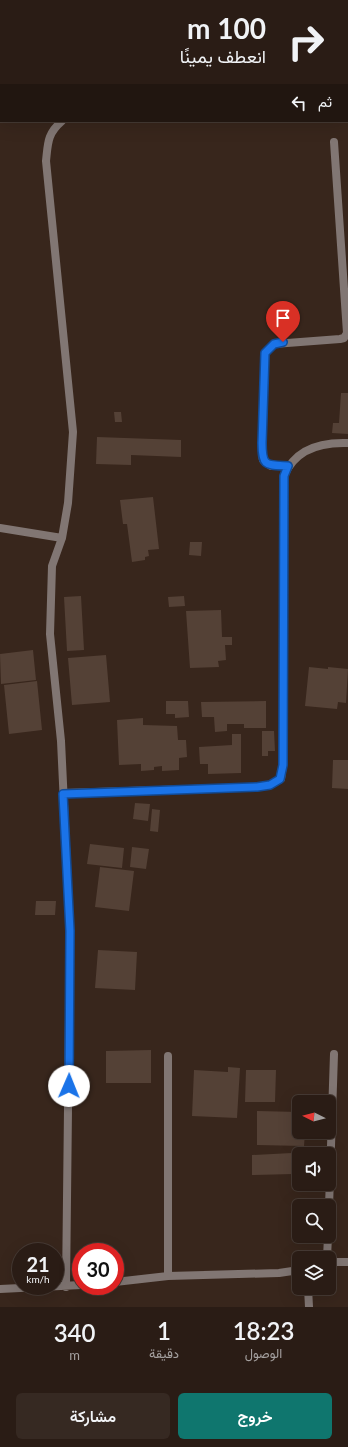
<!DOCTYPE html>
<html lang="ar">
<meta charset="utf-8">
<style>
:root{--surface:#2a1c15;--page:#362922;--text:#f1f3f6;--muted:#a5a1a0;--line:#463a34;--accent:#0f766e}
body{margin:0;font-family:Lato,Vazirmatn,sans-serif;background:var(--page);color:var(--text);direction:rtl;height:100vh;display:flex;flex-direction:column;font-size:15px;white-space:nowrap}
*{box-sizing:border-box;margin:0}
p{font-size:13px;color:var(--muted)}
.icon{flex:none;width:22px;height:22px;fill:none;stroke:currentColor;stroke-width:2;stroke-linecap:round;stroke-linejoin:round}
.map{position:relative;height:1307px;overflow:hidden;direction:ltr}
.details{display:flex;flex-direction:column;background:var(--surface);flex:1}
.details>*{flex:none}
.top-card{position:absolute;left:0px;top:0px;width:348px;height:122px;box-shadow:0 4px 16px #0002,0 0 0 1px var(--line);direction:rtl;background:#2a1c15;color:var(--text);overflow:hidden}
.needle{width:26px;rotate:276deg}
.fabs{position:absolute;left:292px;top:1095px;display:grid;gap:8px}
.fabs a{display:grid;place-items:center;width:44px;height:44px;border-radius:6px;background:var(--surface);box-shadow:0 4px 16px #0002,0 0 0 1px var(--line);font-size:20px}
.speed{position:absolute;left:12px;top:1243px;display:flex;gap:8px;font-size:20px;font-weight:700;text-align:center}
.speed>*{display:grid;place-content:center;width:52px;height:52px;border-radius:50%;background:var(--surface);box-shadow:0 4px 16px #0002,0 0 0 1px var(--line);line-height:1}
.speed small{font-size:10px;font-weight:400}
.speed .limit{border:6px solid #d22;background:#fff;color:#111}
.pin{position:absolute;display:grid;place-items:center;width:34px;height:34px;color:#fff;margin:-41px -17px;border-radius:50% 50% 50% 0;rotate:-45deg;box-shadow:0 0 4px #0007}
.pin .icon{rotate:45deg}
.me{position:absolute;width:44px;margin:-22px;rotate:1deg;stroke-linejoin:round;filter:drop-shadow(0 0 3px #0008)}
.turn{display:flex;align-items:center;gap:14px;height:84px;padding:0 16px;font-size:18px}
.turn .icon{width:52px;height:52px;stroke-width:2.5}
.turn b{display:block;font-size:28px;line-height:34px}
.then{display:flex;align-items:center;height:38px;padding:0 16px;background:#0003;gap:8px;font-size:15px}
.eta{display:flex;justify-content:space-evenly;align-items:center;height:68px;text-align:center}
.eta b{font-size:24px;font-weight:600;line-height:28px}
.cta{display:flex;gap:8px;margin-top:auto;padding:8px 16px}
.cta a{flex:1;height:46px;border-radius:6px;background:var(--accent);color:#fff;font-size:16px;font-weight:600;line-height:46px;text-align:center}
.cta a+a{background:var(--page);color:var(--text)}
.map>svg:first-child{display:block}
</style>
<div class="map">
<svg width="348" height="1307" viewBox="0 0 348 1307">
<rect width="100%" height="100%" fill="#38261c"/>
<!-- building -->
<path fill="#544136" d="M341,393H348V434L332,433L333,423H339Z
M114,412H121L122,422H115Z
M97,437L181,440V457L131,455V465L96,464Z
M153,497L159,549L148,550L149,556L145,557V560L132,562L127,524H123L120,500Z
M190,542H202L201,556L189,555Z
M81,596L84,650L67,651L64,597Z
M184,596L185,606L169,607L168,597Z
M221,610L222,637H232V645H225L226,660L218,661L219,667L190,668L186,611Z
M33,650L36,680L1,684L0,654Z
M106,655L110,702L72,705L68,658Z
M309,667L328,669V667L348,669L346,703L338,702L337,709L305,706Z
M37,681L42,730L9,734L4,685Z
M166,701H188L189,717L175,718V714H166Z
M266,701V728H244V724H227V731L215,732L214,717H202L201,702Z
M143,718V725L177,726L178,740H186L187,757L179,758V770L162,771V766L154,767V770L141,771V764L119,765L117,720Z
M262,731H274L275,751H268V756H262Z
M232,734H241V773L208,774V764H200L199,747L232,745Z
M333,760H348V789L332,788Z
M135,803L150,804L148,821L133,819Z
M152,809L160,810L158,832L150,831Z
M90,844L124,848L122,868L87,864Z
M132,847L149,849L146,869L130,867Z
M100,867L134,871L129,911L95,907Z
M36,901H56L55,915H35Z
M98,950L137,952L135,990L95,988Z
M151,1050V1083H106V1051Z
M228,1067L240,1068L237,1118L192,1116L194,1070L228,1072Z
M246,1070H276L275,1102H245Z
M257,1111L299,1112V1132H305L304,1146L257,1145Z
M292,1153L293,1174L252,1175V1155Z"/>
<g fill="none" stroke-linecap="round" stroke-linejoin="round">
<!-- path -->
<path stroke="#83736b" stroke-width="2.5" stroke-dasharray="3 3" stroke-linecap="butt" d="M0,86H1"/>
<!-- street -->
<path stroke="#817673" stroke-width="8" d="M347,88H348
M62,121C47,134 48,143 46,161L73,432L68,503L62,538L52,566L50,634L61,741L70,931L66,1287
M288,466H271L263,460L262,455L265,353L274,344L340,339L344,338L347,333L334,142
M0,528L62,538
M63,793L257,787L270,785L281,779L283,765L284,476C295,449 321,442 348,443
M329,1207L334,1054
M327,1258L328,1236
M329,1262H348
M168,1276V1056
M115,1282L168,1276L279,1273L299,1270
M308,1288L309,1307
M0,1289L81,1285"/>
</g>
<g fill="none" stroke-linecap="round" stroke-linejoin="round">
<defs>
<path id="route" d="M69,1086L70,931L63,794L257,787L270,785L280,779L283,765L284,476L288,466C266,465 262,467 262,443L265,353L274,344L283,342"/>
</defs>
<!-- route casing -->
<use href="#route" stroke="#114b97" stroke-width="10"/>
<!-- route -->
<use href="#route" stroke="#1a73e8" stroke-width="7"/>
</g>
</svg>
<div class="fabs">
<a><svg class="needle" viewBox="-14 -14 28 28"><path d="M0-13l5 13h-10z" fill="#e53935"/><path d="M0 13l5-13h-10z" fill="#a5a1a0"/></svg></a>
<a><svg class="icon" aria-label="sound" viewBox="0 0 24 24"><path d="M4 9h4l5-4v14l-5-4H4zM17 9q2 3 0 6"/></svg></a>
<a><svg class="icon" aria-label="search" viewBox="0 0 24 24"><circle cx="10" cy="10" r="6"/><path d="M15 15l6 6"/></svg></a>
<a><svg class="icon" aria-label="layers" viewBox="0 0 24 24"><path d="M12 4l9 5-9 5-9-5zM3 14l9 5 9-5"/></svg></a>
</div>
<div class="speed"><div>21<small>km/h</small></div><div class="limit">30</div></div>
<div class="pin" style="left:283px;top:342px;background:#d93025"><svg class="icon" aria-label="arrive" viewBox="0 0 24 24"><path d="M6 21V4h12l-3 4 3 4H6"/></svg></div>
<svg class="me" style="left:69px;top:1086px" viewBox="-20 -20 40 40"><circle r="19" fill="#fff"/><path d="M0-13L10 11 0 6-10 11z" fill="#1a73e8"/></svg>
<div class="top-card">
<div class="turn"><svg class="icon" aria-label="right" viewBox="0 0 24 24"><path d="M7 20v-9h11M14 6l5 5-5 5"/></svg><div><b>100 m</b>انعطف يمينًا</div></div>
<div class="then">ثم<svg class="icon" aria-label="left" viewBox="0 0 24 24"><path d="M17 20v-9H6M10 6l-5 5 5 5"/></svg></div>
</div>
</div>
<section class="details">
<div class="eta">
<div><b>18:23</b><p>الوصول</p></div>
<div><b>1</b><p>دقيقة</p></div>
<div><b>340</b><p>m</p></div>
</div>
<div class="cta"><a>خروج</a><a>مشاركة</a></div>
</section>
